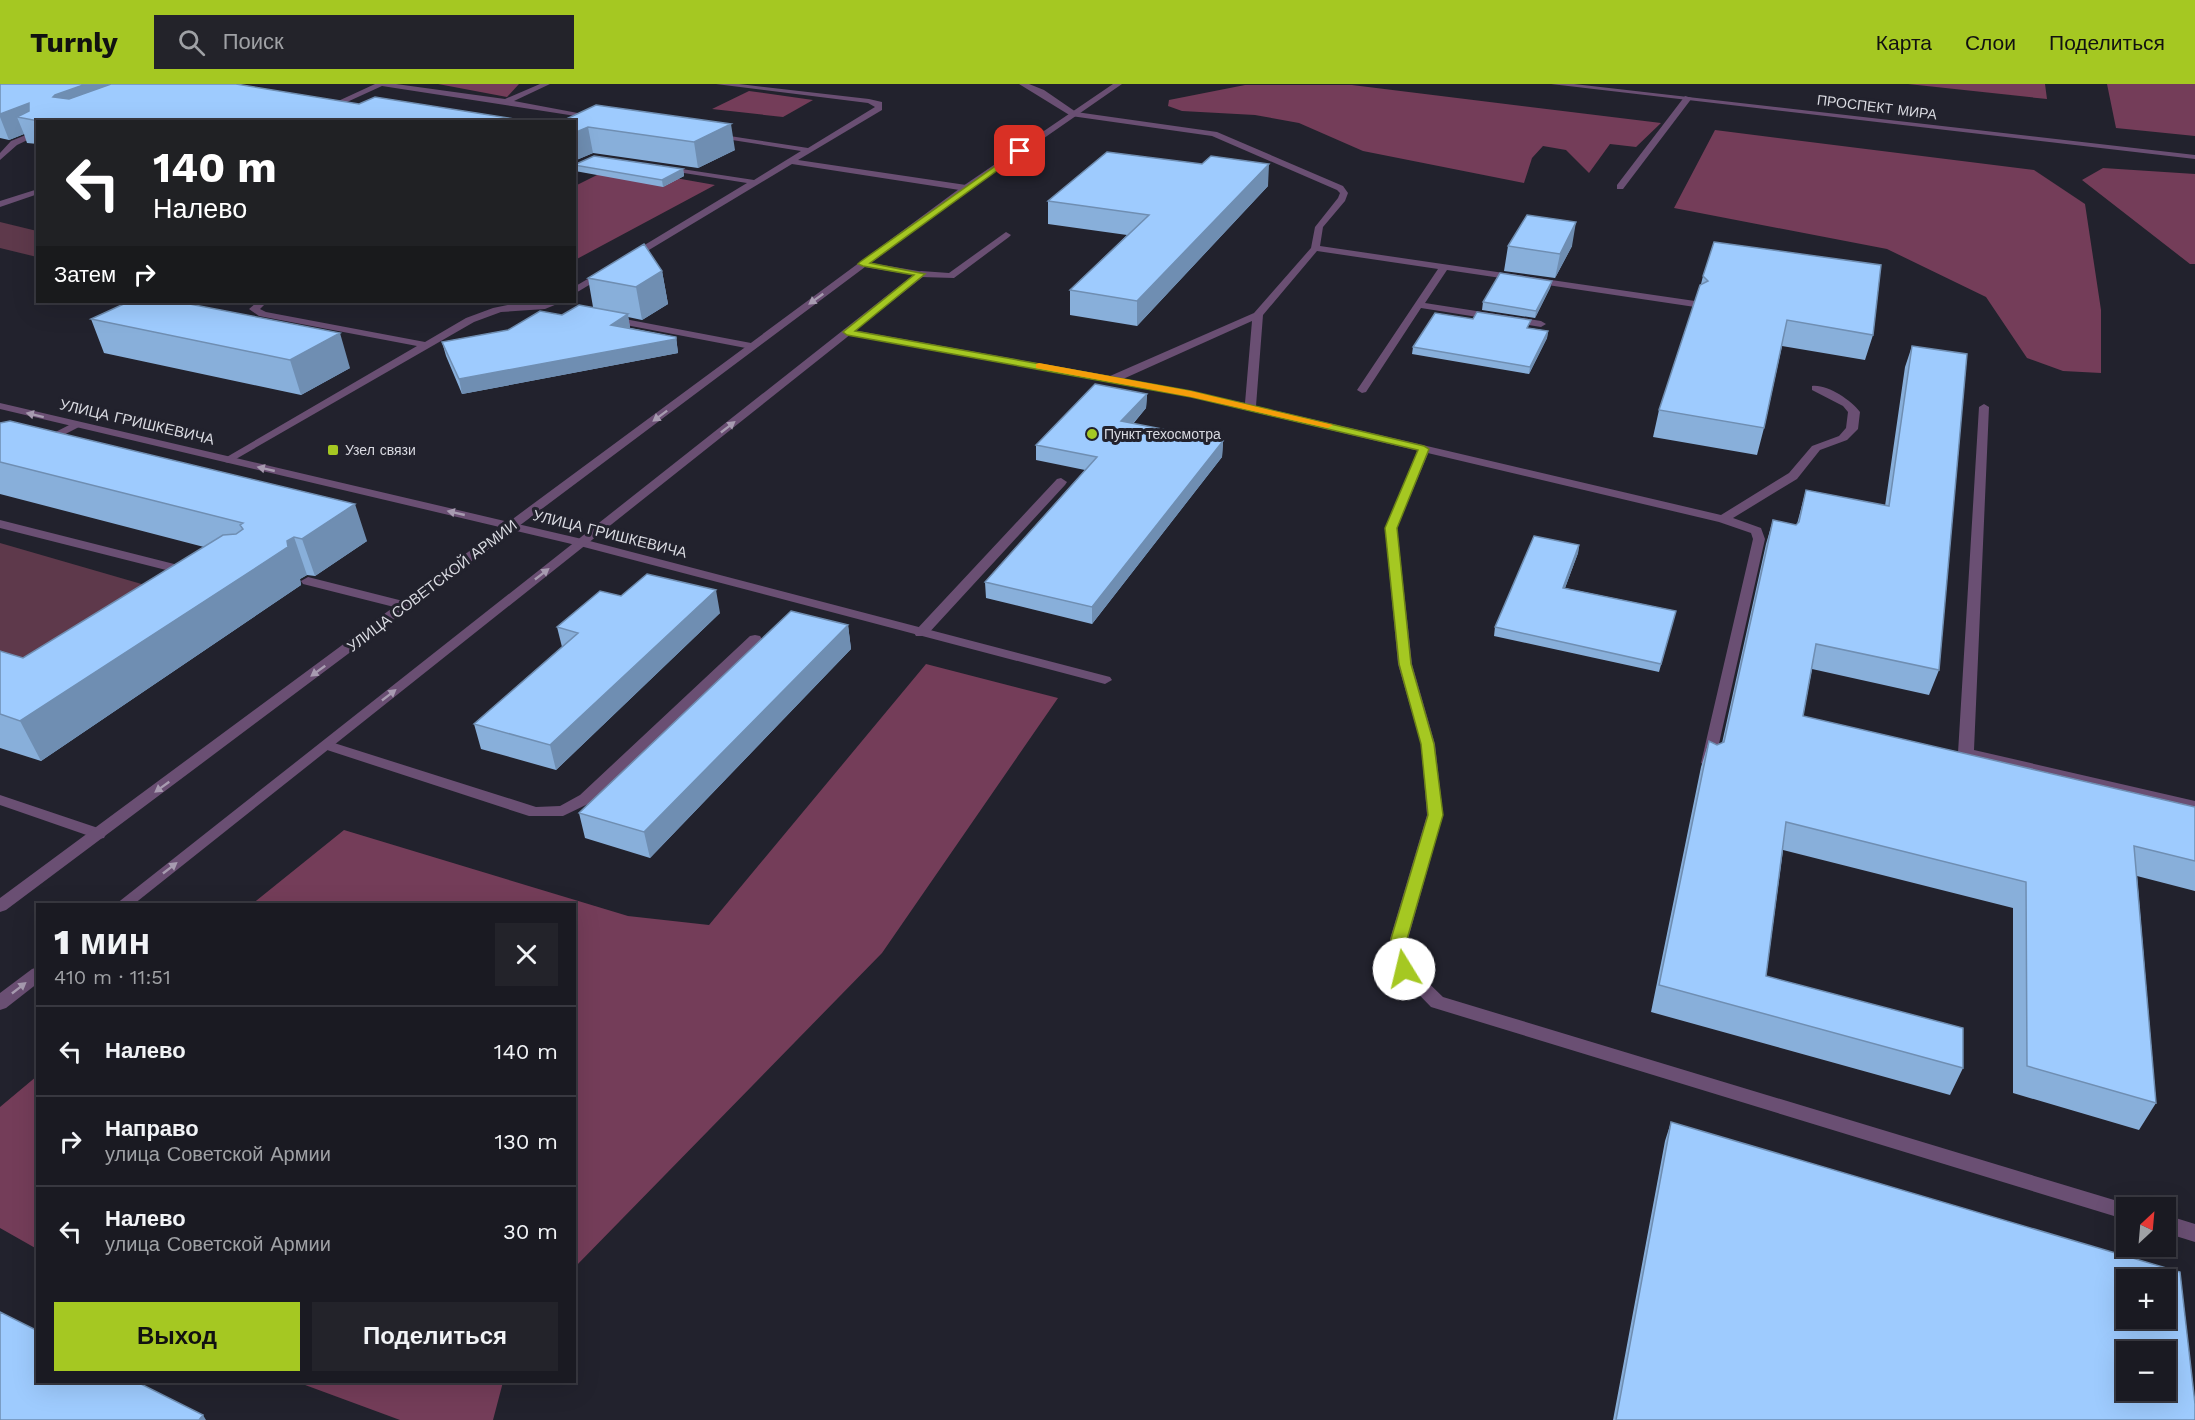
<!DOCTYPE html>
<html lang="ru">
<meta charset="utf-8">
<style>
:root{--surface:#1a1a22;--page:#23232a;--text:#f1f3f6;--muted:#9fa1a5;--line:#383840;--accent:#a5c822}
body{margin:0;font-family:"Work Sans",sans-serif;background:var(--page);color:var(--text);height:100vh;display:flex;flex-direction:column;font-size:22px;white-space:nowrap}
*{box-sizing:border-box;margin:0}
p{font-size:20px;color:var(--muted)}
.icon{flex:none;width:33px;height:33px;fill:none;stroke:currentColor;stroke-width:2;stroke-linecap:round;stroke-linejoin:round}
.map{position:relative;flex:1;overflow:hidden}
.panel{position:absolute;left:36px;top:819px;width:540px;height:480px;display:flex;flex-direction:column;background:var(--surface);border-radius:0px;box-shadow:0 6px 24px #0002,0 0 0 2px var(--line)}
.panel>*{flex:none}
.banner{position:absolute;left:36px;top:36px;width:540px;height:183px;border-radius:0px;box-shadow:0 6px 24px #0002,0 0 0 2px var(--line);background:#202124;color:#fff;overflow:hidden}
.needle{width:39px;rotate:26deg}
.buttons{position:absolute;left:2116px;top:1113px;display:grid;gap:12px}
.buttons a{display:grid;place-items:center;width:60px;height:60px;border-radius:0px;background:var(--surface);box-shadow:0 6px 24px #0002,0 0 0 2px var(--line);font-size:30px}
.pin{position:absolute;display:grid;place-items:center;width:51px;height:51px;color:#fff;margin:-26px;border-radius:12px;box-shadow:0 3px 9px #0006}
.me{position:absolute;width:66px;margin:-33px;rotate:351deg;stroke-linejoin:round;filter:drop-shadow(0 0 4px #0008)}
.turn{display:flex;align-items:center;gap:21px;height:126px;padding:0 18px;font-size:27px}
.turn .icon{width:78px;height:78px;stroke-width:2.5}
.turn b{display:block;font-size:42px;line-height:51px}
.then{display:flex;align-items:center;height:57px;padding:0 18px;background:#0003;gap:12px;font-size:22px}
.round{display:grid;place-items:center;flex:none;width:63px;height:63px;border-radius:0px;background:var(--page)}
.head{display:flex;align-items:center;justify-content:space-between;height:102px;padding:0 18px}
h1{font-size:36px;font-weight:800;line-height:45px}
.action{display:flex;gap:12px;margin-top:auto;padding:12px 18px}
.action a{flex:1;height:69px;border-radius:0px;background:var(--accent);color:#111;font-size:24px;font-weight:800;line-height:69px;text-align:center}
.action a+a{background:var(--page);color:var(--text)}
ul{padding:0;list-style:none}
li{display:flex;align-items:center;gap:18px;height:90px;padding:0 18px;border-top:2px solid var(--line)}
li div{flex:1}
li b{display:block;font-size:22px}
li em{font-style:normal}
header{display:flex;align-items:center;gap:36px;box-sizing:border-box;height:84px;padding:0 30px;background:var(--accent);color:#111}
header strong{font-size:28px}
nav{display:flex;gap:33px;margin-inline-start:auto;font-size:21px}
.search{width:420px;height:54px;background:var(--page);display:flex;align-items:center;gap:15px;box-sizing:border-box;padding:0 21px;border-radius:0px;color:var(--muted);font-size:22px}
.map>svg:first-child{display:block}
</style>
<header>
<strong>Turnly</strong>
<div class="search"><svg class="icon" aria-label="search" viewBox="0 0 24 24"><circle cx="10" cy="10" r="6"/><path d="M15 15l6 6"/></svg>Поиск</div>
<nav><a>Карта</a><a>Слои</a><a>Поделиться</a></nav>
</header>
<div class="map">
<svg width="2195" height="1336" viewBox="0 0 2195 1336">
<rect width="100%" height="100%" fill="#22222d"/>
<!-- green -->
<path fill="#5e394b" d="M0,138L37,147V173L0,164Z
M0,459L145,501L2,588H0Z"/>
<!-- forest -->
<path fill="#743d59" d="M438,0H519L507,13Z
M1908,0H2045L2047,15Z
M2107,0H2195V52L2116,44Z
M1245,1H1352L1661,39L1636,63L1610,60L1589,89L1566,66L1543,62L1532,74L1524,99L1363,67L1299,39L1255,31L1182,27L1168,22L1169,16Z
M749,7L813,16L783,33L712,25Z
M1715,46L2034,86L2085,120L2101,226V289L2063,287L2027,274L1986,213L1887,165L1674,124Z
M613,83L715,101L575,176V102Z
M2103,84L2195,90V180H2190L2082,96Z
M926,580L1058,614L882,869L575,1183L574,820H252L344,746L628,832L709,841Z
M37,992V1165L0,1144V1023Z
M297,1298H503L493,1336H400Z"/>
<g fill="none" stroke-linecap="round" stroke-linejoin="round">
<!-- service -->
<path fill="#6a4f73" fill-rule="evenodd" d="M375,0H396L505,15L540,0H550L514,17L599,33L595,35L382,2L347,18L361,21V25L336,18Z
M716,0H739L869,15L882,18V26L798,76L966,101L970,104L966,107L792,80L634,175H628V171L747,99L665,86L661,84L662,82L754,96L801,67L713,53H710V49L808,64L875,23L868,19Z
M1019,0H1029L1044,6L1076,28L1217,48L1343,102L1348,109L1345,117L1323,143L1320,162L1695,217L1700,220L1695,223L1447,186L1425,219L1541,237L1546,240L1541,243L1421,224L1366,308L1362,309L1357,306L1438,185L1317,167L1263,231L1256,322L1721,431L1789,389L1812,362L1839,352L1846,344L1848,328L1843,322L1812,306V302C1827,300 1851,316 1860,328L1858,345L1847,356L1820,366L1797,395L1733,434L1761,444L1765,455L1714,682L1709,684L1701,679L1753,455L1751,449L1719,438L1191,313L843,250V246L847,245L1110,292L1254,229L1311,164L1315,143L1338,114L1340,109L1337,106L1212,52L1071,32ZM1252,237L1245,319L1123,295Z
M1685,12L1692,14L1623,105H1617V101Z
M38,46V51L17,61L0,76V69L11,57Z
M38,105V110L0,123V117Z
M1006,148L1011,151L1009,153L954,194L921,193L916,190L921,187L949,189Z
M603,186L611,188L574,210V203Z
M257,218H267L260,225L266,228L425,258L466,234L493,224L513,220L562,218L545,225L501,228L474,238L229,379L225,378V374L417,262L259,232L249,225Z
M609,232L751,259L756,262L751,265L605,237L604,235Z
M1984,320L1989,323L1974,666L2195,717V727L1966,674L1958,669L1979,323Z
M75,338L79,339V343L46,360H38L36,358Z
M1061,394L1067,398L1065,401L926,552H916L914,549L916,546L1057,395Z
M0,436L186,483L187,486L180,493H170L169,490L170,487L0,444Z
M308,493L411,519L413,522L406,526L303,500L301,497Z
M755,551L760,552L762,555L760,558L590,719L563,732H529L321,664L319,661L326,656L331,658L536,723L560,722L580,711L750,552Z
M0,711L104,746L106,750L104,754L98,755L0,721Z"/>
<!-- minor -->
<path fill="#6a4f73" fill-rule="evenodd" d="M0,319L582,455L1110,593L1112,596L1105,600L580,462L0,325Z
M1424,362L1430,365L1397,444L1412,580L1435,660L1443,731L1408,855L1412,883L1443,913L2134,1122L2127,1124V1136L1431,923L1398,889L1390,855L1427,731L1421,660L1398,580L1385,444L1418,365Z
M2166,1131L2195,1140V1158L2166,1149Z"/>
<!-- tertiary -->
<path fill="#6a4f73" fill-rule="evenodd" d="M1113,0H1122L969,106L871,179L924,188V192L134,820H116L913,191L865,183L6,826L0,828V814L963,102Z
M1551,0H1574L2195,71V75Z
M38,883V899L6,924L0,926V909L32,885Z"/>
</g>
<!-- wall -->
<path fill="#88afda" d="M0,0L359,20L533,38H38V60L27,59L24,50L9,56L0,54Z
M596,21L735,66L698,84L593,69L574,77Z
M574,80L683,85L684,92L663,103L575,87Z
M1268,102L1137,242L1070,231V206L1127,151L1048,140V117Z
M1508,162H1572L1555,194L1504,187Z
M662,187L668,220L642,236L628,233L630,244L676,253L678,269L462,310L446,272L442,258L508,246L593,223L588,194Z
M1703,192L1873,251L1865,276L1782,262L1764,344L1757,371L1653,353L1659,326L1701,200Z
M1552,197L1550,204L1535,234L1482,226L1483,218Z
M91,235L350,284L301,311L104,269Z
M1530,244L1548,247L1547,254L1529,290L1412,270L1413,263Z
M1912,262L1939,586L1929,611L1812,585L1803,632L2195,723V807L2137,792L2156,1019L2139,1046L2013,1009V824L1783,766L1766,892L1963,984L1950,1011L1651,928L1701,683L1709,657L1717,661L1722,659L1766,460L1773,436L1796,441L1797,440L1806,406L1885,422L1905,283Z
M1147,310L1146,324L1133,340L1223,357L1222,373L1092,540L986,514L985,498L1085,386L1036,376V361Z
M0,339L367,457L315,492L307,491L300,495L301,501L41,677L0,664V567L23,574L204,463L0,410Z
M1579,461L1578,469L1565,504L1676,527L1659,588L1494,552L1495,543Z
M621,512L720,529L556,686L481,665L474,640L562,563L557,543Z
M848,541L851,565L650,774L585,754L579,729Z
M1671,1038L2195,1336H1613L1665,1057Z"/>
<!-- shaded-wall -->
<path fill="#6f8eb2" d="M86,0H163L64,36L53,13L55,11Z
M29,19L36,36L17,33L24,50L9,56L0,33V30Z
M731,40L735,66L698,84L694,58Z
M588,43L593,69L574,77V49Z
M1269,80L1268,102L1137,242V217Z
M683,85L684,92L663,103L662,96Z
M1576,138L1572,162L1555,194L1560,170Z
M662,187L668,220L642,236L636,203Z
M1552,197L1550,204L1535,234L1536,227Z
M628,230L630,244L611,241Z
M1548,247L1547,254L1529,290L1530,283Z
M340,249L350,284L301,311L290,276Z
M676,253L678,269L462,310L459,295Z
M1147,310L1146,324L1121,353V337Z
M1223,357L1222,373L1092,540V523Z
M355,420L367,457L315,492L302,455Z
M294,453L307,491L300,495L301,501L41,677L20,637Z
M1579,461L1578,469L1562,512L1563,504Z
M716,506L720,529L556,686L550,661Z
M848,541L851,565L650,774L644,748Z
M203,1331L206,1336H199Z"/>
<!-- building -->
<path fill="#9ecbfe" stroke="#6f8eb2" stroke-width="1.5" fill-rule="evenodd" d="M0,0H86L55,11L53,13L69,15L111,0H236L359,20L375,13L533,38H44L17,33L29,27V19L0,30Z
M596,21L731,40L694,58L588,43L574,49V38H560Z
M1107,68L1202,80L1211,72L1269,80L1137,217L1070,206L1149,131L1048,117Z
M594,72L683,85L662,96L574,81Z
M1527,131L1576,138L1560,170L1508,162Z
M1714,158L1881,181L1873,251L1787,236L1764,344L1659,326L1700,201L1708,197L1703,192Z
M644,160L662,187L636,203L588,194Z
M1500,189L1552,197L1536,227L1483,218Z
M128,218H179L340,249L290,276L91,235Z
M579,221L628,230L611,241L676,253V255L459,295L442,258L508,246L540,227L562,231Z
M1477,228L1531,236L1527,244L1548,247L1530,283L1413,263L1435,229L1473,235Z
M1912,262L1967,270L1939,586L1816,560L1803,632L2195,723V777L2134,762L2156,1019L2027,982L2026,798L1786,738L1766,892L1963,944V984L1659,901L1709,657L1717,661L1724,658L1773,436L1796,441L1799,438L1806,406L1889,422Z
M1095,300L1147,310L1121,337L1223,357L1092,523L985,498L1097,373L1036,361Z
M10,337L355,420L302,455L294,453L287,457L288,463L20,637L0,630V567L23,574L223,451L236,450L243,445L240,441L243,439L0,378V339Z
M1534,452L1579,461L1563,504L1676,527L1661,580L1495,543Z
M647,490L716,506L550,661L474,640L578,549L557,543L600,507L621,512Z
M791,527L848,541L644,748L579,729Z
M1671,1038L2180,1188L2195,1320V1336H1616ZM2127,1196H2166V1234H2127ZM2127,1268H2166V1306H2127Z
M0,1228L38,1247V1298H137L203,1331L199,1336H0Z"/>
<!-- one-way arrows -->
<defs><path id="oneway-solid" d="M-6-.8H1V-3.2L6.5 0L1 3.2V.8H-6Z" transform="scale(1.5)"/></defs>
<g fill="#a79bb0">
<use href="#oneway-solid" transform="translate(816 215) rotate(144)"/>
<use href="#oneway-solid" transform="translate(35 331) rotate(-166)"/>
<use href="#oneway-solid" transform="translate(660 332) rotate(143)"/>
<use href="#oneway-solid" transform="translate(728 343) rotate(-38)"/>
<use href="#oneway-solid" transform="translate(266 385) rotate(-167)"/>
<use href="#oneway-solid" transform="translate(456 429) rotate(-167)"/>
<use href="#oneway-solid" transform="translate(542 490) rotate(-38)"/>
<use href="#oneway-solid" transform="translate(318 587) rotate(144)"/>
<use href="#oneway-solid" transform="translate(389 611) rotate(-38)"/>
<use href="#oneway-solid" transform="translate(162 703) rotate(144)"/>
<use href="#oneway-solid" transform="translate(170 784) rotate(-38)"/>
<use href="#oneway-solid" transform="translate(19 904) rotate(-38)"/>
</g>
<!-- route -->
<path fill="#a5c822" stroke="#6b8216" stroke-width="1.5" d="M1018,66L1024,67L870,179L925,190L855,247L1191,307L1424,362L1429,365L1397,444L1411,580L1434,660L1443,731L1407,855L1412,885L1409,889H1398L1396,885L1391,855L1428,731L1421,660L1399,580L1385,444L1418,366L1191,313L847,251L843,248L914,191L863,182L858,180L860,178Z"/>
<!-- slow -->
<path fill="#f59e0b" d="M1039,279L1191,307L1333,341L1328,344L1191,313L1036,284V280Z"/>
<!-- markers -->
<g fill="#a5c822" stroke="#22222d" stroke-width="2">
<circle cx="1092" cy="350" r="6"/>
<rect x="327" y="360" width="12" height="12" rx="3"/>
</g>
<g text-anchor="middle" dominant-baseline="central" stroke-width="6" stroke-linejoin="round" paint-order="stroke">
<!-- far-street labels -->
<g font-size="14" fill="#d9dae1" stroke="#22222d">
<text transform="translate(1877 23) rotate(7)">ПРОСПЕКТ МИРА</text>
</g>
<!-- far-poi labels -->
<g font-size="14" fill="#d9dae1" stroke="#22222d" text-anchor="start">
<text x="1104" y="350">Пункт техосмотра</text>
<text x="345" y="366">Узел связи</text>
</g>
<!-- street labels -->
<g font-size="15" fill="#d9dae1" stroke="#22222d">
<text transform="translate(137 338) rotate(13)">УЛИЦА ГРИШКЕВИЧА</text>
<text transform="translate(610 450) rotate(14)">УЛИЦА ГРИШКЕВИЧА</text>
<text transform="translate(432 502) rotate(-37)">УЛИЦА СОВЕТСКОЙ АРМИИ</text>
</g>
</g>
</svg>
<div class="buttons">
<a><svg class="needle" viewBox="-14 -14 28 28"><path d="M0-13l5 13h-10z" fill="#e53935"/><path d="M0 13l5-13h-10z" fill="#9fa1a5"/></svg></a>
<a>+</a>
<a>−</a>
</div>
<div class="pin" style="left:1020px;top:67px;background:#d93025"><svg class="icon" aria-label="arrive" viewBox="0 0 24 24"><path d="M6 21V4h12l-3 4 3 4H6"/></svg></div>
<svg class="me" style="left:1404px;top:885px" viewBox="-20 -20 40 40"><circle r="19" fill="#fff"/><path d="M0-13L10 11 0 6-10 11z" fill="#a5c822"/></svg>
<div class="banner">
<div class="turn"><svg class="icon" aria-label="left" viewBox="0 0 24 24"><path d="M17 20v-9H6M10 6l-5 5 5 5"/></svg><div><b>140 m</b>Налево</div></div>
<div class="then">Затем<svg class="icon" aria-label="right" viewBox="0 0 24 24"><path d="M7 20v-9h11M14 6l5 5-5 5"/></svg></div>
</div>
<section class="panel">
<div class="head"><div><h1>1 мин</h1><p>410 m · 11:51</p></div><a class="round"><svg class="icon" aria-label="close" viewBox="0 0 24 24"><path d="M6 6l12 12M18 6L6 18"/></svg></a></div>
<ul>
<li><svg class="icon" aria-label="left" viewBox="0 0 24 24"><path d="M17 20v-9H6M10 6l-5 5 5 5"/></svg><div><b>Налево</b></div><em>140 m</em></li>
<li><svg class="icon" aria-label="right" viewBox="0 0 24 24"><path d="M7 20v-9h11M14 6l5 5-5 5"/></svg><div><b>Направо</b><p>улица Советской Армии</p></div><em>130 m</em></li>
<li><svg class="icon" aria-label="left" viewBox="0 0 24 24"><path d="M17 20v-9H6M10 6l-5 5 5 5"/></svg><div><b>Налево</b><p>улица Советской Армии</p></div><em>30 m</em></li>
</ul>
<div class="action"><a>Выход</a><a>Поделиться</a></div>
</section>
</div>
